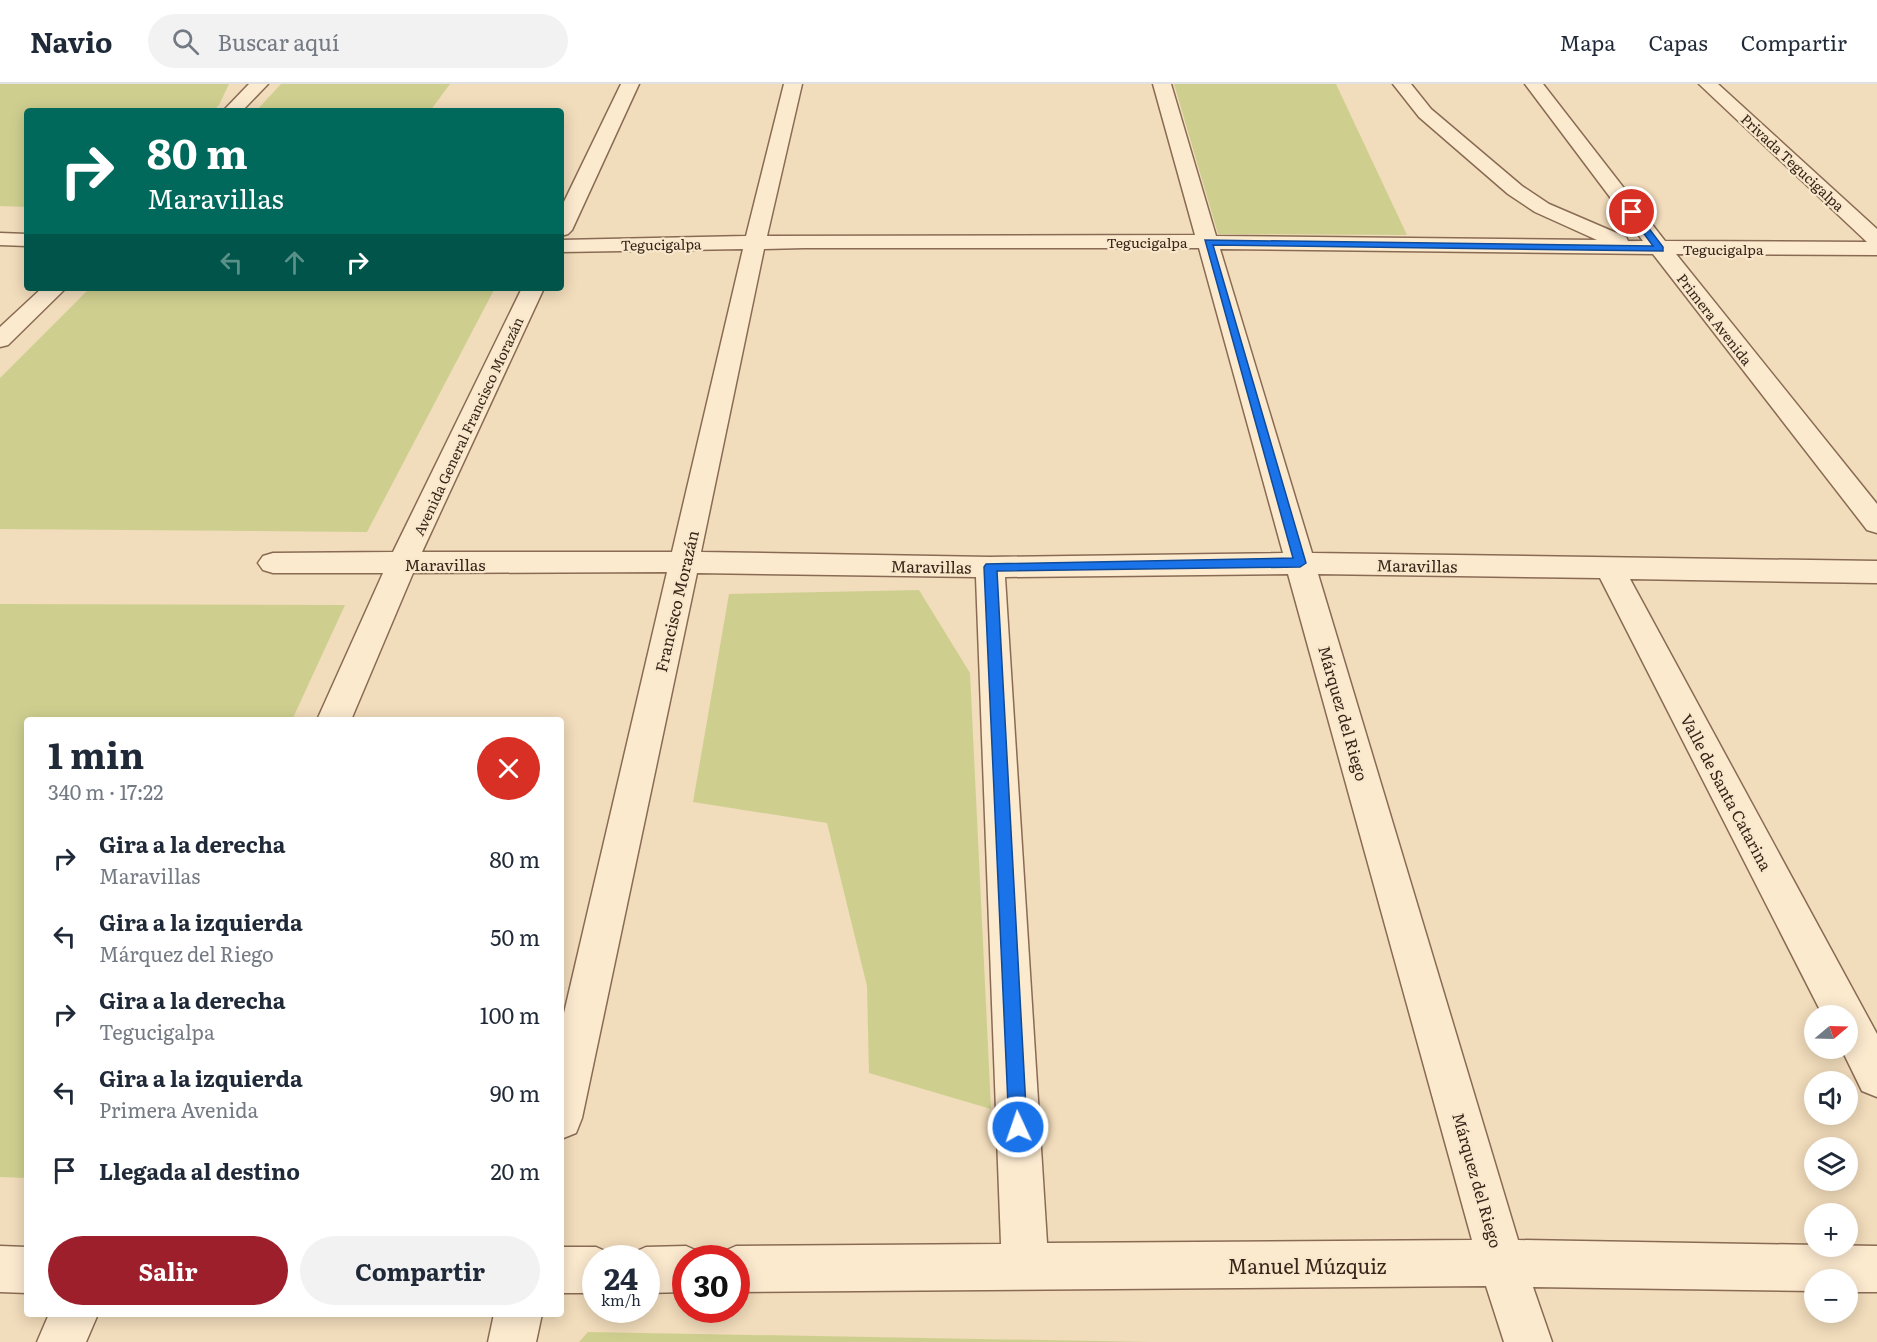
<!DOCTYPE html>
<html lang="es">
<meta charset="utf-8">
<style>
:root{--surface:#fff;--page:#f2f2f3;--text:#1f2937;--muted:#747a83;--line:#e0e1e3;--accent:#9d1f2b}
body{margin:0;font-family:Literata,serif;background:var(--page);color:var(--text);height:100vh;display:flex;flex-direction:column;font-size:22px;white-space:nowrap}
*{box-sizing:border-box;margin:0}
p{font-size:20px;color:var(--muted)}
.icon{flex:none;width:33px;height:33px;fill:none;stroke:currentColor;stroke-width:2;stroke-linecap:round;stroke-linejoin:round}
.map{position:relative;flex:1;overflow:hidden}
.sheet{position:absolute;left:24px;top:633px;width:540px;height:600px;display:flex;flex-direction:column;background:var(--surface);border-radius:6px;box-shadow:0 3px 15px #0003}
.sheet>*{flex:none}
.guide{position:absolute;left:24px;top:24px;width:540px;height:183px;border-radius:6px;box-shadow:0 3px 15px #0003;background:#00695c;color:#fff;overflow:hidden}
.needle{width:39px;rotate:71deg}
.tools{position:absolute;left:1804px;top:921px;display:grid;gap:12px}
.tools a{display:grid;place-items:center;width:54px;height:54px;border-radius:50%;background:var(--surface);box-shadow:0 3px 15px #0003;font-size:30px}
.speed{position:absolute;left:582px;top:1161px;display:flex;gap:12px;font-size:30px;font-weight:700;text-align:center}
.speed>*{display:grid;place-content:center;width:78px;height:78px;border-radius:50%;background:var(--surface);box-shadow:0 3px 15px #0003;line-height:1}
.speed small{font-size:15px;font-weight:400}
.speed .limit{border:9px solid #d22;background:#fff;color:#111}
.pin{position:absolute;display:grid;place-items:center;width:51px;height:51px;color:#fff;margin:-26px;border:3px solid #fff;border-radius:50%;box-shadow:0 2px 6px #0007}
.me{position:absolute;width:66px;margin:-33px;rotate:357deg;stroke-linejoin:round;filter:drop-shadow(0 0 4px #0008)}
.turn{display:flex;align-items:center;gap:21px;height:126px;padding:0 24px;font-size:27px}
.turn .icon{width:78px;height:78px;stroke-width:2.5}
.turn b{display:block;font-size:42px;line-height:51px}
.lanes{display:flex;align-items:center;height:57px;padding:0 24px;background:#0003;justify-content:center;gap:30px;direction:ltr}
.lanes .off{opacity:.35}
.round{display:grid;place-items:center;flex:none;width:63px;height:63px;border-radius:32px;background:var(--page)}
.overview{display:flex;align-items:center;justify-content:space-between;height:102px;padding:0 24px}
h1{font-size:36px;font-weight:700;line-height:45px}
.action{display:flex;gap:12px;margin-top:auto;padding:12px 24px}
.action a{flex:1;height:69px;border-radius:36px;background:var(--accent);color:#fff;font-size:24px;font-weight:700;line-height:69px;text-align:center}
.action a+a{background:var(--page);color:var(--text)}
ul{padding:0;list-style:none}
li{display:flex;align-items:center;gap:18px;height:78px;padding:0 24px}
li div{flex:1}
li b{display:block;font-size:22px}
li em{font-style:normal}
header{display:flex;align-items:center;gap:36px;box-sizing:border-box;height:84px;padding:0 30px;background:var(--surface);border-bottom:2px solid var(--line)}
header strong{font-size:28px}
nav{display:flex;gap:33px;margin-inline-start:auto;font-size:21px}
.search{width:420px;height:54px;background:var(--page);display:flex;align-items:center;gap:15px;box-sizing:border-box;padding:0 21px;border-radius:33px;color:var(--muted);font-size:22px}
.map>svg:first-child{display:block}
</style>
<header>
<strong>Navio</strong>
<div class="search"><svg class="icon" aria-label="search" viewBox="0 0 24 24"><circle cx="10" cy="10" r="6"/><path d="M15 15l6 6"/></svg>Buscar aquí</div>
<nav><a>Mapa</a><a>Capas</a><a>Compartir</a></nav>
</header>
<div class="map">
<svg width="1877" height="1258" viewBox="0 0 1877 1258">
<rect width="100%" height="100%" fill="#f1dcbb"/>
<!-- green -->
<path fill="#cecf8f" d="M0,0H229L219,21L213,27H27V123L0,122Z
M281,0H450L430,27H256Z
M1174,0H1336L1407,151L1218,150Z
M90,204H495L367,448L0,445V294Z
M919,506L970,589L991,1025L869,989L867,902L827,739L693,718L729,510Z
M0,520L345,521L292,636H27V1094L0,1093Z
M588,1248L1151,1258H579Z"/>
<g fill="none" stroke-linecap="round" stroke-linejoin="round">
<defs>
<path id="minor" d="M249,0H268L242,27H223Z
M621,0H639L572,146L568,150L561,152V124Z
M784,0H802L767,152L1195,151L1153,0H1171L1216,152L1597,156L1535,128L1508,110L1419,33L1393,0H1411L1431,25L1522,102L1549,120L1626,153L1628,157H1643L1525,0H1543L1665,157L1867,158L1699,0H1718L1877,145V171L1676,170L1877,420V449L1867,446L1653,170L1220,165L1312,469L1877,477V499L1630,495L1877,950V1013L1862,1007L1841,964H1848V932H1823L1600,494L1318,490L1518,1156L1877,1162V1208H1848V1196H1815V1207L1533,1203L1552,1258H1504L1486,1202L736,1208V1174H717L720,1169L736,1162L1001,1160L976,493L697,489L582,1034L576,1049L561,1055V942L667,488L413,489L351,636H317L383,489H273L263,486L258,479L263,472L273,469L393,468L522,204H544L422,468H672L743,165L561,168V156L746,152ZM804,164H1199L1283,469L990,473L701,468L764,165ZM1288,490L1472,1156L1047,1159L1005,493Z
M0,149L27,150V162L0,161Z
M42,204H66L8,261L0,263V243Z
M0,1162L27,1163V1209L0,1208Z
M686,1162L702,1169L705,1174H686V1208L646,1209V1174H627L630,1170L646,1163Z
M561,1163H596L612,1170L615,1174H596V1209H561Z
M49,1230H98L86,1258H37Z
M494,1230H542L536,1258H488Z"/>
</defs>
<!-- minor casing -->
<use href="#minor" stroke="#896b54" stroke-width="3"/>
<!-- minor -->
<use href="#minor" fill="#fceacf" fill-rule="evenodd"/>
</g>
<!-- route -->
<path fill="#1a73e8" stroke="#114b97" stroke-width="1.5" d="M1629,126H1635L1663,163V167L1213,161L1306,479L1300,483L997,487L1027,1043L1025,1049L1018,1052L1012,1049L1009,1043L984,483L986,480L1293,474L1205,156L1653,162L1628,128Z"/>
<g text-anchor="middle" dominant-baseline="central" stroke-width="4.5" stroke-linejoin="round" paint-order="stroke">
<!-- far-street labels -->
<g font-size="14" fill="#37251a" stroke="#f8e7cb">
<text transform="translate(1793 78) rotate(43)">Privada Tegucigalpa</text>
<text x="1147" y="158">Tegucigalpa</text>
<text transform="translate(661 160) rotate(-1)">Tegucigalpa</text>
<text x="1723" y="165">Tegucigalpa</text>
<text transform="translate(1715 235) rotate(52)">Primera Avenida</text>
<text transform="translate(468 342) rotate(-65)">Avenida General Francisco Morazán</text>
</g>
<!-- street labels -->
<g font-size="16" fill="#37251a" stroke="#f8e7cb">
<text x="445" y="480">Maravillas</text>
<text transform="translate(1417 481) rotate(1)">Maravillas</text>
<text transform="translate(931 482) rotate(1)">Maravillas</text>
<text transform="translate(676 517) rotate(-77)">Francisco Morazán</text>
<text transform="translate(1344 629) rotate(74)">Márquez del Riego</text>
<text transform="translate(1727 708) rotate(62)">Valle de Santa Catarina</text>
<text transform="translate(1478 1096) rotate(74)">Márquez del Riego</text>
</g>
<!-- near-street labels -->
<g font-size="20" fill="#37251a" stroke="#f8e7cb">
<text x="1307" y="1181">Manuel Múzquiz</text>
</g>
</g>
</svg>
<div class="tools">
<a><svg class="needle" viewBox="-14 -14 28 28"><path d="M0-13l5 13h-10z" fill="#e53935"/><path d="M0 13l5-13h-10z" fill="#747a83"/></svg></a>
<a><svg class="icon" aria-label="sound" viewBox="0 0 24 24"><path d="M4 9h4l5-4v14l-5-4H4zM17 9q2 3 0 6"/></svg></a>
<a><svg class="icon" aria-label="layers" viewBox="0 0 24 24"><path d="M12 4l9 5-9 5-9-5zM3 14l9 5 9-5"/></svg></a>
<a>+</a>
<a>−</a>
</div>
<div class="speed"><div>24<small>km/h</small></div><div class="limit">30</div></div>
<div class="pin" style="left:1632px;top:128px;background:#d93025"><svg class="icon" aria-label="arrive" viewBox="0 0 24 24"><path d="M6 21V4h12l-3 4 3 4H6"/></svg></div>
<svg class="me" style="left:1018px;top:1043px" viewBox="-20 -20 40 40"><circle r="17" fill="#1a73e8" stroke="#fff" stroke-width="3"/><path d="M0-11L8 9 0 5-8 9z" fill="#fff"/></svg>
<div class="guide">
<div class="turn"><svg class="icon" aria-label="right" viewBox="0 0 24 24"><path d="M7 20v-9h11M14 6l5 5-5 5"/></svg><div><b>80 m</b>Maravillas</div></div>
<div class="lanes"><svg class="icon off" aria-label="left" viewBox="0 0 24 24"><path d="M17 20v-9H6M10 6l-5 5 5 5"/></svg><svg class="icon off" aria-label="ahead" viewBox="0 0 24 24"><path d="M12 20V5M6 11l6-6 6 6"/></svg><svg class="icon" aria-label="right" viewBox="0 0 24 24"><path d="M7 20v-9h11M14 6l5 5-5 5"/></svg></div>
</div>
<section class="sheet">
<div class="overview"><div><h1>1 min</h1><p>340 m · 17:22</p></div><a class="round" style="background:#d93025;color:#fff"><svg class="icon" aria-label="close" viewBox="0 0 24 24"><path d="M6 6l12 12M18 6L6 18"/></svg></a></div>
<ul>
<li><svg class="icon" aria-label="right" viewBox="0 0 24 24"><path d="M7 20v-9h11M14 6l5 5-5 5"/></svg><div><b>Gira a la derecha</b><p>Maravillas</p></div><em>80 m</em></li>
<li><svg class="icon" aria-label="left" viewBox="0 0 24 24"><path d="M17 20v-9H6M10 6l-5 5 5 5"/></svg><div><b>Gira a la izquierda</b><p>Márquez del Riego</p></div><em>50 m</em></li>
<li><svg class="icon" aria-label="right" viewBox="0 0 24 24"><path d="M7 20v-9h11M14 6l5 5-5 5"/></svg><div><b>Gira a la derecha</b><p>Tegucigalpa</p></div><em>100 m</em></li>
<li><svg class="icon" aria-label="left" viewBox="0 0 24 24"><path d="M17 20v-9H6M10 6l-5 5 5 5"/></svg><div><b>Gira a la izquierda</b><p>Primera Avenida</p></div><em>90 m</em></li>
<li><svg class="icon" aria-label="arrive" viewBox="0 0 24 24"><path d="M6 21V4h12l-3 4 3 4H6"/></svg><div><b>Llegada al destino</b></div><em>20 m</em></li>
</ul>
<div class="action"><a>Salir</a><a>Compartir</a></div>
</section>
</div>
